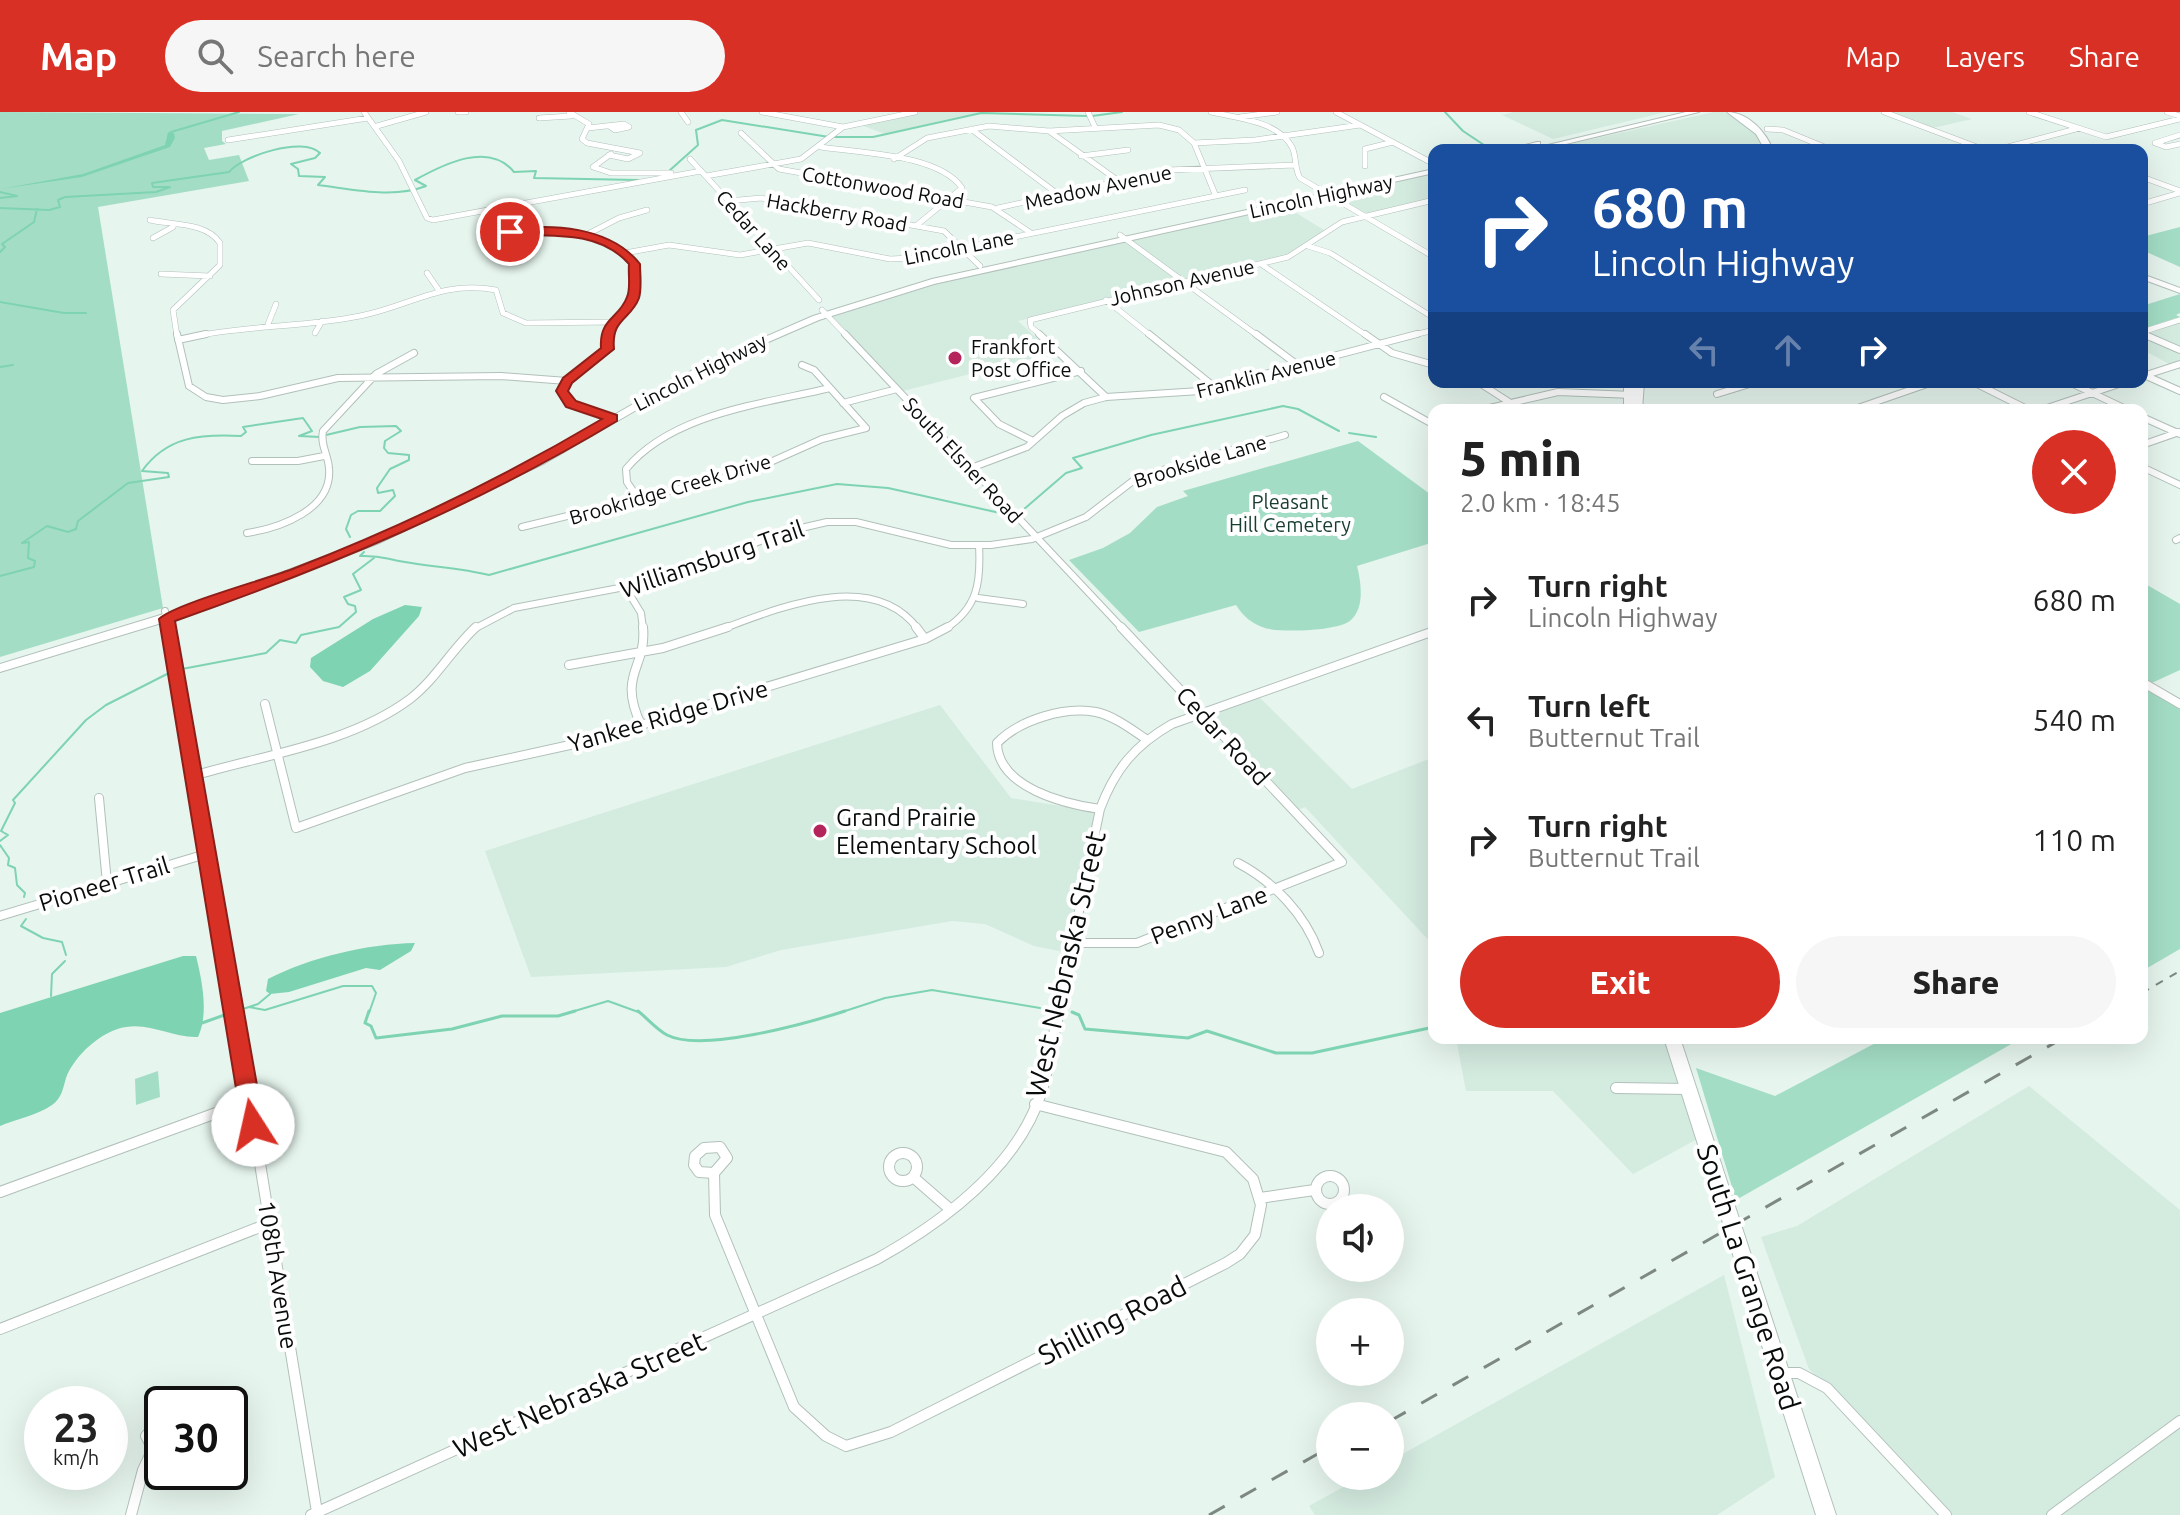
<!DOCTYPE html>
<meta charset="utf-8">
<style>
:root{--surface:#fff;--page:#f6f6f6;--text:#222;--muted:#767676;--accent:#d93025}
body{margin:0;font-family:Ubuntu,sans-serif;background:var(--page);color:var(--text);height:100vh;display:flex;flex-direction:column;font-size:30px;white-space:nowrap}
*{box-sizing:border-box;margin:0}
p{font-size:26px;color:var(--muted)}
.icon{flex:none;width:44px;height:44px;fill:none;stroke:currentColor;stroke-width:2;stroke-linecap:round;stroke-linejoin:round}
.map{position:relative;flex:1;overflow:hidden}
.side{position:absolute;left:1428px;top:292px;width:720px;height:640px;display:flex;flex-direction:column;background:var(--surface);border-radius:16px;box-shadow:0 8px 32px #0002}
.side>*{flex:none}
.guide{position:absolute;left:1428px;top:32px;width:720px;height:244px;border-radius:16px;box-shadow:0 8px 32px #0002;background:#1a4fa0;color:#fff;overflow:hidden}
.buttons{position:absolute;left:1316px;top:1082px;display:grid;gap:16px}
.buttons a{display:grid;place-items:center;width:88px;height:88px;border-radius:50%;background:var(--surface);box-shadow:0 8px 32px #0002;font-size:40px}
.speed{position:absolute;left:24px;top:1274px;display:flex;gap:16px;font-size:40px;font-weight:700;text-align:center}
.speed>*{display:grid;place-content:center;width:104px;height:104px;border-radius:50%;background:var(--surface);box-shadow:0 8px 32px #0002;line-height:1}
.speed small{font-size:20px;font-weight:400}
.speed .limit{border:4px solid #111;border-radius:12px;background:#fff;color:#111}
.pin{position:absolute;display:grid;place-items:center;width:68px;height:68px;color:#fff;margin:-34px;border:4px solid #fff;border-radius:50%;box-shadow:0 2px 8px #0007}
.me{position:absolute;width:88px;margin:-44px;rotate:350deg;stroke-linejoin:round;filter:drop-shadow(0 0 6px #0008)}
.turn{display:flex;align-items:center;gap:28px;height:168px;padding:0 32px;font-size:36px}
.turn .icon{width:104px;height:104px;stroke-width:2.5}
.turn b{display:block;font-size:56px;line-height:68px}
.lanes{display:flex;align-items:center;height:76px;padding:0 32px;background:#0003;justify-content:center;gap:40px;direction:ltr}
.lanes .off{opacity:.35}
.round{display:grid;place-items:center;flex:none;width:84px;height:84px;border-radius:42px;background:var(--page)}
.head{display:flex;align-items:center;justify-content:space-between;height:136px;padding:0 32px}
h1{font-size:48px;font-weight:800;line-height:60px}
.cta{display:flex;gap:16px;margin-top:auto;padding:16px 32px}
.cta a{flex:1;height:92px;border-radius:48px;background:var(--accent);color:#fff;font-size:32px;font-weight:800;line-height:92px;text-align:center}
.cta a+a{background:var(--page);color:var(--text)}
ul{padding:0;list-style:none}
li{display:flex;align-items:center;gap:24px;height:120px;padding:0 32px}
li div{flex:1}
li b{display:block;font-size:30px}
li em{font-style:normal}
header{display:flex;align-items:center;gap:48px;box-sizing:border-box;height:112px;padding:0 40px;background:var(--accent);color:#fff}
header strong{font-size:38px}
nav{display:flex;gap:44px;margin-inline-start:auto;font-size:28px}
.search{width:560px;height:72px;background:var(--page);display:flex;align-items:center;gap:20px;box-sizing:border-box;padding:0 28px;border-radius:44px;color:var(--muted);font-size:30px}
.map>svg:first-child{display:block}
</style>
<header>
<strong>Map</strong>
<div class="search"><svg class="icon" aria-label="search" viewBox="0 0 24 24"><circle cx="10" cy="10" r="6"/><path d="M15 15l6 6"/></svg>Search here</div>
<nav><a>Map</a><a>Layers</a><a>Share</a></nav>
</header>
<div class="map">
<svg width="2180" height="1403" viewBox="0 0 2180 1403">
<rect width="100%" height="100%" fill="#e6f5ee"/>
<!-- built -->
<path fill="#d4ebe0" d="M918,0H998L957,5L885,22L856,11Z
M1514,0H1666L1553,27L1502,3Z
M1714,0H1724L1743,10L1764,27L1767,38H1543Z
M1883,0H1952L1972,7L1928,17Z
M1434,60V87L1364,103L1330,83Z
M1283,93L1324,118L1307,134L1286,145L1018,209L1053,241L903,279L829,202L932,171Z
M2180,208V258L2149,241L2142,244V220Z
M1256,582L1352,677L1434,645V834L1305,695L1295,699L1203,601Z
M940,593L1011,686L1097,700L1064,840L1034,834L985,812L952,809L781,838L726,855L531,865L485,739Z
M1456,926H1669L1701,1025L1633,1062L1553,979H1466Z
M2029,974L2180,1098V1304L2045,1403H1944L1809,1257L1761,1125L1797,1114Z
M1724,1163L1775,1365L1717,1403H1315L1309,1394L1363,1364H1390V1349Z
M2180,1315V1403H2060Z"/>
<!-- green -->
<path fill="#a4ddc6" d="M0,0L299,2L222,19V29L226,32L204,36L209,48L239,43L249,69L98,95L163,496L0,545Z
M2180,115V155L2142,138V125Z
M2180,182V201L2176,203L2180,205L2142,217V194Z
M1358,329L1434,385V430L1357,454C1361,470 1365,495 1351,508C1340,519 1281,521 1265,516C1252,512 1243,504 1236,493L1139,520L1069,448L1103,436L1130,421L1157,395L1188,384L1183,379Z
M2142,470L2180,492V558L2145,574L2180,595V837L2142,859Z
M1885,926H2022L1736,1088L1696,956L1775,984Z
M158,959L160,985L136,993L135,967Z"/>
<!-- water -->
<path fill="#7ed3b2" d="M168,20L174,21L175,26L170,35L82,65L0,77L83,62L165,33Z
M405,493L422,495L419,504L370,559L343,575L323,569L310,555L311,546L373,507Z
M415,831L411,839L380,858L366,856L289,880L270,882L266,879L268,867C311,845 367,832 415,831Z
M183,844H196C202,868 209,902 198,925C172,926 152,911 126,915C102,918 74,944 66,966C63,976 62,986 52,993C38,1003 16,1007 0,1014V901Z"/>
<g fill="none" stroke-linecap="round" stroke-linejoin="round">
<!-- stream-far1 -->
<path stroke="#7ed3b2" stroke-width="2" d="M1445,0L1463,19L1490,37
M1092,4L1122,0
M171,20L239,0
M835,25H873L981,1L1087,4
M669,59L698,33L696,18L722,8L829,25
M0,80L17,84L0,86
M0,96L49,98L60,95L58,88L65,85L156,80L170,75H153L152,71L229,60C242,44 303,24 320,41L315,46L291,52L298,57L299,64L325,65L318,73C352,77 393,87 426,74L415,68C444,52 489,29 514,60L536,59L534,66L638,68
M0,140L5,135L2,132L34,110L37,97
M0,190L64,201H86
M0,255L13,253
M1349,321L1376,325
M326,323L360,315L396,314L401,319L385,329L384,336L388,341L409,343V348L390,357L377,376L378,381L393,378L395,384L380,399H358L351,403L346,417L350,425
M1023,398L1066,361L1082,356L1073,346L1151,323L1283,294L1298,297L1339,319
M364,440L360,444C382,443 385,447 405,450C433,455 461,456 489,463L748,390L837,372L888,376L1000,401
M0,464L34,455L35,449L28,446L29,430L22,431L47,414L68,420L76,417L78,409L128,371L169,365L168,361L142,359C167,324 201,322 241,324L246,320L243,315L303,306L312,319L299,324L320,325
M182,557L266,541L280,528L296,531L301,523L339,515L356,500L355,494L348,492L344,485L361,478L353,462L374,446
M0,729L8,723L1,719L15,691L13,688L86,608L106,593L169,561
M0,733L9,746L8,753L15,756L17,773L25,781L24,785
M26,807L21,814L43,826L62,830L66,843
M51,884L52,862L65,849
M249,895L265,898L343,874H372L376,881L369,901
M240,898L258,892L270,882
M568,901L608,889L641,901
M839,901L885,886L932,878L1040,896"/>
<!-- stream -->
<path stroke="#7ed3b2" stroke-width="3" d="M369,899L365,911L371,914L376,926L452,917L502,904H558L575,899
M638,899C647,906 657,918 667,923C702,941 808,911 845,899
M1072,900L1079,903L1085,917L1188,926L1207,919L1276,941H1312L1434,915
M202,911L230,901"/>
<defs>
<path id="street-far3" d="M364,0L399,49L427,106L433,108L701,59
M458,0H466
M569,0L589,12L582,27L587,31L640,41L628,47L609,43
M681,0L688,10
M762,0L843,15
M1088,0L1095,15
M1211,0C1237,6 1278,9 1292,35C1297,45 1294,56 1300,66L1434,145
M1336,0L1434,52
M1884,0L1985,38
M2029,0L2106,25L2180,7
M2167,0L2180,4
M1240,5L1277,0
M539,6L571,4
M377,14L426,0
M588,16L624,12L629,15L615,18L609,14
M971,17L1059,83
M1767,17L1783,18L1832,38
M1049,19L1120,70
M741,21L779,57L992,95L1031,121
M2180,23L2155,31L2166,35L2180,32
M228,28L368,6
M1194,31L1255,28L1360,13
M821,35C859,41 939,42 962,76L917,113
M1996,38L2076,17
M611,42L593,55L611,61H671
M1081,44L1128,38
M690,47L819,188
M894,47L927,26L989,14L1049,19L1159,13L1179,18L1194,31L1215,82
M1365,54V37L1393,30
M706,64L801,47L843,15L915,0
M2142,65L2180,79
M728,89L761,86L944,119L980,154
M2142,92L2180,81
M998,96L1168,58L1294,53
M487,99L500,117L588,122L632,147L633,186L608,224
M150,108C172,113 206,110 220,131V153L173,198L177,224
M588,122L619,106L647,98
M1120,123L1258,224
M153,126L173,115
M1308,134L1330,141L1434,206
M625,141L669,133L740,143L808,131L890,147L912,146L1245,78
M1261,152L1367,224
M427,161L438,177
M161,162L210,164
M1106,188L1151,224
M822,198L847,224
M268,212L276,192
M2142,220L2180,208
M315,221L322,209
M2142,222L2148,224
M196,224C250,213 306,215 360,204C411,194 441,168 496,178L503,201L526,211L612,210
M1042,224L1031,215L1030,208L1288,145L1342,110L1434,88
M1410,224L1434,218"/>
<path id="street-far2" d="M177,222L189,274L206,285L223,288L260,284L338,266L501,264L567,269
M608,222L607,237L567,269L562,279L571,292L612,306
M845,222L1123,517
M1039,222L1106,285
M1149,222L1216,276
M1256,222L1299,254
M1365,222L1392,241L1434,253
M2143,222L2180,238
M178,228L206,222
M2142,262L2180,279
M2143,264L2180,252
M1478,270L1509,290
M1973,270L2029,298
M2069,270L2128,298
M1717,282L1756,270
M1384,285L1434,313
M843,291L897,277
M1855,297L1933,270
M1481,298L1558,280L1633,283
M2041,298L2125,270
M2142,305L2180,322
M1033,329L999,312L974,286L1081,259
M2142,333L2179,320
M252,349H298L324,344
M2142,355L2180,373
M971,356L1027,335L1062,304L1084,291L1106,285L1200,279L1417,222
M639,388L627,370L626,357C672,301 763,292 830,276
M522,415L748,360L822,327L866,316L814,258L802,253
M247,421C279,416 333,398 329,356C328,342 320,333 323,319L376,262L414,241
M2176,428L2180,426
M627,478L641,501L643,517
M978,486L1023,492
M165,499L168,517
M474,517L514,496L656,469L784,420L827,410H856L951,433H991L1032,427L1086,405L1138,365L1285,323
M722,517C779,496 872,456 918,517
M945,517C978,496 981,470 979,433"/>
<path id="street-far1" d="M168,515L235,901
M916,515L925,527
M569,553L663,536L728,515
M2142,570L2180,592
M265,592L296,716L465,656L588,629L925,527L948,515
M641,613C617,561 647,557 643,515
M196,663C265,643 351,631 410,587C436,567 452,537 476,515
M99,686L107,771
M1100,697C1065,692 998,676 997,631C1019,608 1065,594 1096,600C1114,604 1131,617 1146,627
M1238,751C1274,770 1305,802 1319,841
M0,804L209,741
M1072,831H1137L1342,750L1121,515
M1058,901L1100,697C1115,657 1135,633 1172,612L1434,519"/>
<path id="street" d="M235,899L317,1400
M1616,976L1688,977
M720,1035L727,1046L714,1061L699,1060L694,1053L695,1044L704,1036Z
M889 1055a14 14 0 1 1 28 0a14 14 0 1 1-28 0Z
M714,1061L715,1103L794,1295L826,1324L846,1334L891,1320L1226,1151L1240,1142L1255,1123L1261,1093L1253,1067L1226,1040L1035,992
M1316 1078a14 14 0 1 1 28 0a14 14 0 1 1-28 0Z
M913,1065L951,1098
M0,1080L249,989
M1260,1086L1314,1078
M0,1217L270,1111
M1781,1261H1799L1827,1276L1946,1403
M153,1337L146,1324L162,1305
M131,1403L143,1358L153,1337
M311,1403L877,1147C943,1110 1019,1054 1042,978C1049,952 1053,925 1059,899
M2052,1403L2180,1309"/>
<path id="secondary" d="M2142,162L2180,176V181L2142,167Z"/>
<path id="primary" d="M1686,0H1699L1541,38H1527Z
M1727,0C1748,0 1766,20 1773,38H1765L1756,22Z
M1537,30H1540V34L1520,38H1506Z
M1434,57V61L934,172L819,208L709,256L545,351L379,431L211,496L0,560V552L203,490L371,427L537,347L703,252L813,204L932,167Z
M1624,270H1634V273V270H1644L1642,298H1624Z
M1664,926H1680L1836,1403H1816Z"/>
</defs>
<!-- street-far3 casing -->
<use href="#street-far3" stroke="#b2c0ba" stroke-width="6"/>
<!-- street-far2 casing -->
<use href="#street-far2" stroke="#b2c0ba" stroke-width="8"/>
<!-- street-far1 casing -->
<use href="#street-far1" stroke="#b2c0ba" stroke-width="10"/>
<!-- street casing -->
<use href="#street" stroke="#b2c0ba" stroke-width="12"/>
<!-- secondary casing -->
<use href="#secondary" stroke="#b2c0ba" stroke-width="2"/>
<!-- primary casing -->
<use href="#primary" stroke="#b2c0ba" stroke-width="2"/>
<!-- street-far3 -->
<use href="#street-far3" stroke="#fff" stroke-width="5"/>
<!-- street-far2 -->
<use href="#street-far2" stroke="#fff" stroke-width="6"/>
<!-- street-far1 -->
<use href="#street-far1" stroke="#fff" stroke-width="8"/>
<!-- street -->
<use href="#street" stroke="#fff" stroke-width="10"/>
<!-- secondary -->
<use href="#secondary" fill="#fff" fill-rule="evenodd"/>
<!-- primary -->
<use href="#primary" fill="#fff" fill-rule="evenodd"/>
<!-- rail-far1 -->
<path stroke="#7e8883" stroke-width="2" stroke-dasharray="8 8" stroke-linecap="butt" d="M2142,881L2180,859"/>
<!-- rail -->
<path stroke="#7e8883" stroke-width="3" stroke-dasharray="18 18" stroke-linecap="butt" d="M1390,1309L2063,926
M1209,1403L1330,1335"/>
</g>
<!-- route -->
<path fill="#d93025" stroke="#8d1f18" stroke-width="2" d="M506,118C551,111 610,114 640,152C640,162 642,176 639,186C631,208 611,206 614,237L572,271L568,279L576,289L617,303V309C477,393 329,455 175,509L264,1013L261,1020H246L242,1013L159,507C174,492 268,467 295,456C401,415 504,365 602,307L566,295L556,279L563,266L601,236C599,206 619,207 627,185C631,177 628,162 629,152C599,118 552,124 510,123Z"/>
<!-- markers -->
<g fill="#b3255b" stroke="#fff" stroke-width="3">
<circle cx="955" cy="246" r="8"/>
<circle cx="820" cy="719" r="8"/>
</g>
<g text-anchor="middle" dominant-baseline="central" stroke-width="8" stroke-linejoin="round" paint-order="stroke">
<!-- far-street labels -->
<g font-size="20" fill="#080c0a" stroke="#fff">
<text transform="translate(883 75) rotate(10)">Cottonwood Road</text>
<text transform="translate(1098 75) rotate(-12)">Meadow Avenue</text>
<text transform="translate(1321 84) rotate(-12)">Lincoln Highway</text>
<text transform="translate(837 100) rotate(10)">Hackberry Road</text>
<text transform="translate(754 118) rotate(48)">Cedar Lane</text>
<text transform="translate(959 135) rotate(-11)">Lincoln Lane</text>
<text transform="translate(1182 170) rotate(-13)">Johnson Avenue</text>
<text transform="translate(700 260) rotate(-27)">Lincoln Highway</text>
<text transform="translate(1266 262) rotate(-14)">Franklin Avenue</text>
<text transform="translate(963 348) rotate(47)">South Elsner Road</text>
<text transform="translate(1200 349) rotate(-17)">Brookside Lane</text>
<text transform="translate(670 377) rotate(-16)">Brookridge Creek Drive</text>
</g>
<!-- far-poi labels -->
<g font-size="20" fill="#080c0a" stroke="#fff" text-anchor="start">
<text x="971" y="234">Frankfort<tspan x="971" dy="23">Post Office</tspan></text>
</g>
<!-- far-park labels -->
<g font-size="20" fill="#173d30" stroke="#fff">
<text x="1290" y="389">Pleasant<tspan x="1290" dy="23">Hill Cemetery</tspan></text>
</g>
<!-- street labels -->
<g font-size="24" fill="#080c0a" stroke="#fff">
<text transform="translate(712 447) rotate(-19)">Williamsburg Trail</text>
<text transform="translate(668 604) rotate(-16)">Yankee Ridge Drive</text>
<text transform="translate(1223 624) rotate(47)">Cedar Road</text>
<text transform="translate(104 772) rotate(-17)">Pioneer Trail</text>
<text transform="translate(1209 803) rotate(-21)">Penny Lane</text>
<text transform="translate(278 1163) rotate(81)">108th Avenue</text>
</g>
<!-- poi labels -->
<g font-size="24" fill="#080c0a" stroke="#fff" text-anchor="start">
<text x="836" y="705">Grand Prairie<tspan x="836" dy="28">Elementary School</tspan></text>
</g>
<!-- near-street labels -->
<g font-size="28" fill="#080c0a" stroke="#fff">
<text transform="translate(1065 852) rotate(-77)">West Nebraska Street</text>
<text transform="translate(1749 1165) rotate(72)">South La Grange Road</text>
<text transform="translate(1112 1208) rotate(-27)">Shilling Road</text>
<text transform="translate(579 1282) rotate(-24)">West Nebraska Street</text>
</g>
</g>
</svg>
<div class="buttons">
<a><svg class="icon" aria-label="sound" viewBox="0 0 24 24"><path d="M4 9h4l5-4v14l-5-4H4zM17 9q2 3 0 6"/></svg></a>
<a>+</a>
<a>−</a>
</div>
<div class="speed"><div>23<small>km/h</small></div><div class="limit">30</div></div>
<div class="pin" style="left:510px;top:120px;background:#d93025"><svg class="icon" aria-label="arrive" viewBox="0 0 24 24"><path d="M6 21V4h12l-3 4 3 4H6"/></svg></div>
<svg class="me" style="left:253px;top:1013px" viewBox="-20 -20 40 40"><circle r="19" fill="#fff"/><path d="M0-13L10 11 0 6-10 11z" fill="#d93025"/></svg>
<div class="guide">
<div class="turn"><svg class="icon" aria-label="right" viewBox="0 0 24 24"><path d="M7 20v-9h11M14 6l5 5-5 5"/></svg><div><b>680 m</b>Lincoln Highway</div></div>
<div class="lanes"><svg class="icon off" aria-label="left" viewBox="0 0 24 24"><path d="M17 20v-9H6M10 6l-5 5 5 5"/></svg><svg class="icon off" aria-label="ahead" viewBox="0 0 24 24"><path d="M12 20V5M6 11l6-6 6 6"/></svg><svg class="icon" aria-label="right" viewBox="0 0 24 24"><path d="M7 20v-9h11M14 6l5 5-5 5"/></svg></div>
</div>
<section class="side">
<div class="head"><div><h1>5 min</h1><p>2.0 km · 18:45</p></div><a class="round" style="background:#d93025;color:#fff"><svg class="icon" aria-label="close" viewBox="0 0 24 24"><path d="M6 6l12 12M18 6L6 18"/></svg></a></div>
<ul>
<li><svg class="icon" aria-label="right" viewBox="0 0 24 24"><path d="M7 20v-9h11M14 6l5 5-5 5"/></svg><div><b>Turn right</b><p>Lincoln Highway</p></div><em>680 m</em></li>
<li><svg class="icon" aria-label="left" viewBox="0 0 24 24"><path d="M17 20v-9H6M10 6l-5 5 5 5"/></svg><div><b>Turn left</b><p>Butternut Trail</p></div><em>540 m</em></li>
<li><svg class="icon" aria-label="right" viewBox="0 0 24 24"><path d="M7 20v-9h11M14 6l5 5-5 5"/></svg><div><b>Turn right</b><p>Butternut Trail</p></div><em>110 m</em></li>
</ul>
<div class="cta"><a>Exit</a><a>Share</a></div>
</section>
</div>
